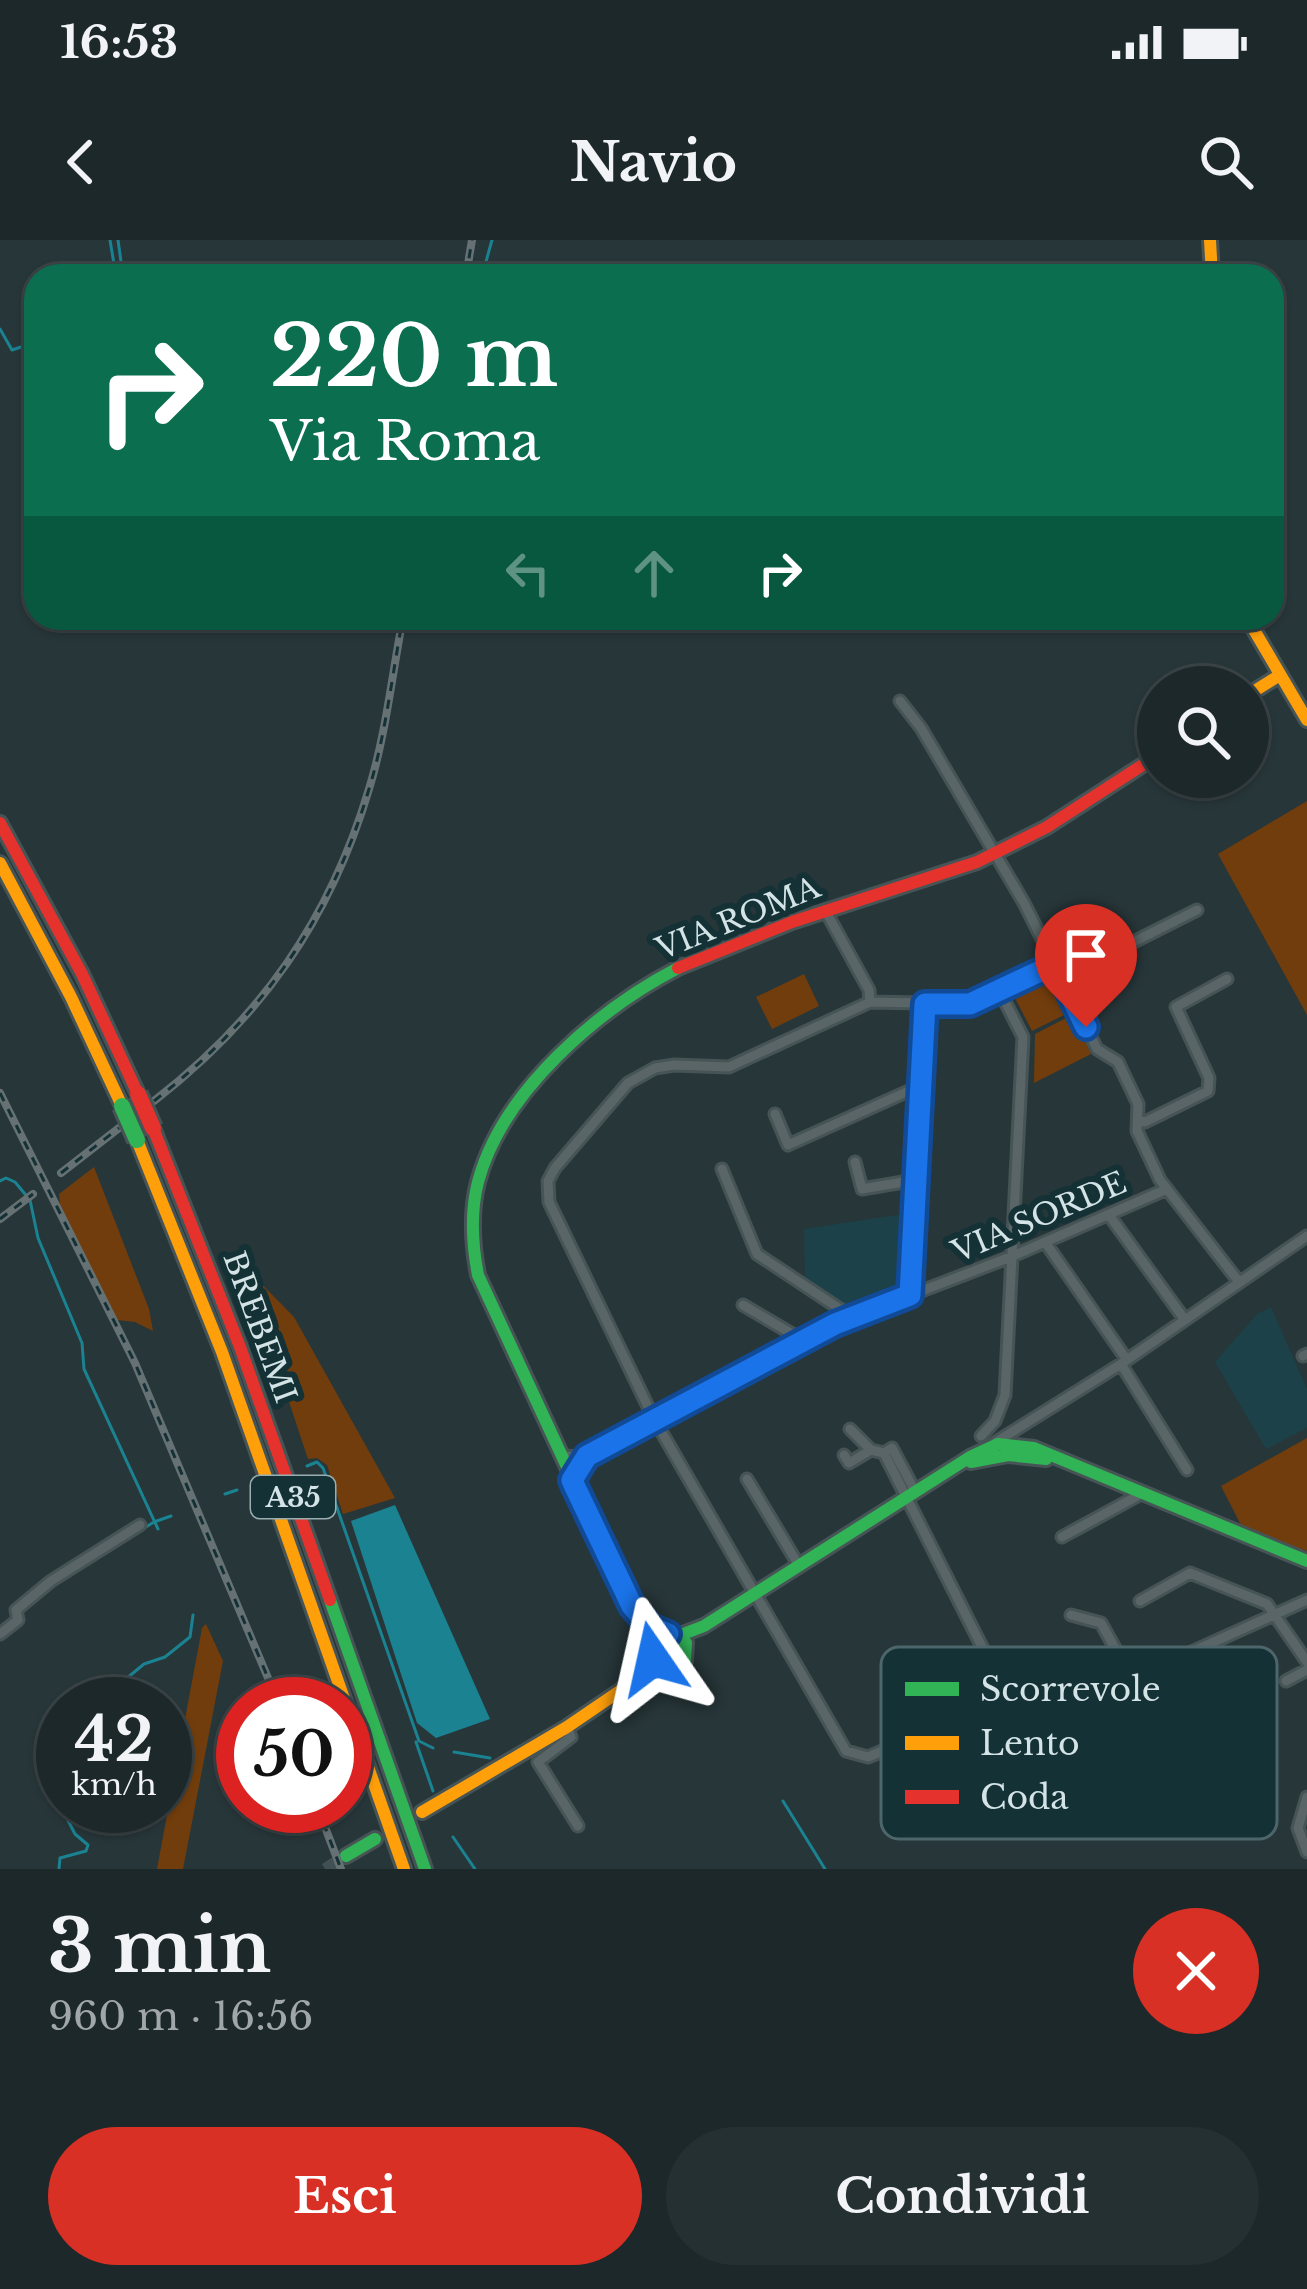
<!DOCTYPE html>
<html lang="it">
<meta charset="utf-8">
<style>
:root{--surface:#1d282b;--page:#253033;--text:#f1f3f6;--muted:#a0a6a9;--line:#3b4447;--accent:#d93025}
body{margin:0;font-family:"Libre Baskerville",serif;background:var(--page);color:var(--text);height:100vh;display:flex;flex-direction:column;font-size:45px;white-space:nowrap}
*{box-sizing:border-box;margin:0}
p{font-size:39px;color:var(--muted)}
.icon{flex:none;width:66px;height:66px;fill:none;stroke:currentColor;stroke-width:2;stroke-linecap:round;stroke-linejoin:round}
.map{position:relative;height:1629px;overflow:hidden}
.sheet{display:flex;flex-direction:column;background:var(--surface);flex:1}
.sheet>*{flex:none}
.banner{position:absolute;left:24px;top:24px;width:1260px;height:366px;border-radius:36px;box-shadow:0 3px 9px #0004,0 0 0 3px var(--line);background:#0b6e4f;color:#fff;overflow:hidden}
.tools{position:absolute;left:1137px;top:426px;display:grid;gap:24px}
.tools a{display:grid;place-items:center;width:132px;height:132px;border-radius:50%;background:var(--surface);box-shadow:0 3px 9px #0004,0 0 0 3px var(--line);font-size:60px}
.speed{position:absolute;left:36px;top:1437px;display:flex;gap:24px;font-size:60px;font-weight:700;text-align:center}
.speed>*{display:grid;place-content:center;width:156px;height:156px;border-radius:50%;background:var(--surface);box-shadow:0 3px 9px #0004,0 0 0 3px var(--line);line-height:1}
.speed small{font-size:30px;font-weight:400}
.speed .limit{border:18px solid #d22;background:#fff;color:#111}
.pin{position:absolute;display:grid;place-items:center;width:102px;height:102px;color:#fff;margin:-123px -51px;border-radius:50% 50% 50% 0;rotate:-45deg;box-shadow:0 0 12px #0007}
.pin .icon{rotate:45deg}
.me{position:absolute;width:132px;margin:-66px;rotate:349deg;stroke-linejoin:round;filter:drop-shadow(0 0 9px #0008)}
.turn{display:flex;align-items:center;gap:42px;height:252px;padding:0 48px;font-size:54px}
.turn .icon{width:156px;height:156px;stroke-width:2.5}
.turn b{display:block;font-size:84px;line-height:102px}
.lanes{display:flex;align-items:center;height:114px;padding:0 48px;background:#0003;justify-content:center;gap:60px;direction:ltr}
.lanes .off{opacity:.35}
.round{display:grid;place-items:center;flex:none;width:126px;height:126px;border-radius:63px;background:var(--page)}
.head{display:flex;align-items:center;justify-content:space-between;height:204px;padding:0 48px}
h1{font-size:72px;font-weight:700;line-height:90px}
.button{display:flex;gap:24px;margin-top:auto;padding:24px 48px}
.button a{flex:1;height:138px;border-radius:72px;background:var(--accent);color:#fff;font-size:48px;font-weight:700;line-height:138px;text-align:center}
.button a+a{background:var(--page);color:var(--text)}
.status{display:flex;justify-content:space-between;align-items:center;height:84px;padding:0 60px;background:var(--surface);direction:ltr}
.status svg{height:33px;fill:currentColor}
header{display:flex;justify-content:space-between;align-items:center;height:156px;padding:0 48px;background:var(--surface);font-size:54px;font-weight:700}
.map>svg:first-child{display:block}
</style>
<div class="status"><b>16:53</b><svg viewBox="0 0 49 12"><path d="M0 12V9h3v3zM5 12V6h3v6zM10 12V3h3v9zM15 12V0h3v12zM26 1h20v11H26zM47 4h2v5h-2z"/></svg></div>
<header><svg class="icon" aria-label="back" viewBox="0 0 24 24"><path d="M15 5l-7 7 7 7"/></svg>Navio<svg class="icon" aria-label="search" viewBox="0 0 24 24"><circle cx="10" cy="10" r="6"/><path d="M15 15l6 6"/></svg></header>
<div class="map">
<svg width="1307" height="1629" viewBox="0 0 1307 1629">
<rect width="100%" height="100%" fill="#273639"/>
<!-- built -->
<path fill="#1d4148" d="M903,974L900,1049L845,1067L805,1041L804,989Z
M1271,1067L1307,1149V1188L1266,1209L1215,1122L1257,1074Z"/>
<!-- green -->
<path fill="#723d0c" d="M1307,561V775L1218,614Z
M804,734L819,766L772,789L756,757Z
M1051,734L1070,772L1032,791L1013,754Z
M1072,775L1091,814L1034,843L1035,794Z
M94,927L149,1069L153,1091L135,1082L117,1080L60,965L59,954Z
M244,1026L294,1077L395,1258L343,1274L327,1225L317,1218L308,1219Z
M1307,1198V1311L1243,1289L1221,1246Z
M206,1384L223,1421L183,1629H157L202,1388Z"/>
<!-- water -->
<path fill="#1b8292" d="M395,1265L490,1479L436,1498L417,1483L351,1281Z"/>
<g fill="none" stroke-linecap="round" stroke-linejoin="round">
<!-- stream -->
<path stroke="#1b8292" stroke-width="3" d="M110,0L116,36
M118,0L123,36
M482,36L492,0
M0,89L12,110L36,102
M0,941L6,938L15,942L30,960L38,998L82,1103L84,1129L158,1289
M307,1226L317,1222L323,1228L419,1501L433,1508
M225,1254L237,1250
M98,1317L154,1282L171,1276
M20,1372L45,1352
M0,1388L13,1378
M109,1464L105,1458L107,1445L121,1443L144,1424L165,1417L190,1397L193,1375
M416,1502L433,1551
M454,1512L490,1518
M783,1561L825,1629
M453,1597L475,1629
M59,1629L60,1618L86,1611L88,1605L75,1594L59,1563L63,1561"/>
<!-- secondary-tunnel -->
<path stroke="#415053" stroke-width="12" stroke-dasharray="12 6" stroke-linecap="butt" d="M325,1629L346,1616"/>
<defs>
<path id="street" d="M900,461L921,488L1024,663L1097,809L1118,822L1138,864L1137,891L1160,940L1239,1042
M825,670L869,750L870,762
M1055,724L970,764L870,762L729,827L674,825L655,828L628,843L555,928L548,941L549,962L654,1179L846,1511L868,1517L921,1495L956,1518L1307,1360
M1062,738L1197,670
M775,874L788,905L913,849L920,850
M1138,880L1145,882L1208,851L1209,838L1176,767L1227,739
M855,922L862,949L915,940
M722,929L757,1014L852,1077
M1109,975L1185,1080
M1045,1002L1127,1120
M909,1055L925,764
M743,1065L804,1101
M1303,1116L1307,1114
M1121,1124L1187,1230
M850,1189L871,1210
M981,1196L995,1181L1005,1155L1023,797L999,750
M996,1202L1121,1124L1307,996
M844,1215L849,1223L871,1210L884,1213
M561,1216L587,1217L835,1084L1013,1016L1167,949
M747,1239L798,1324
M916,1253L892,1208L884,1213L1023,1488
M1062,1297L1141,1254
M1140,1361L1190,1333L1267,1364L1307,1422
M1071,1375L1101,1383L1132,1439
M0,1394L18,1380L16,1370L51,1341L140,1285
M1286,1441L1307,1430
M926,1475L937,1496L935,1502
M567,1487L571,1497L538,1522L578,1586
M1307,1557L1298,1588L1307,1612"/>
<path id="fast" d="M971,1222L1008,1215L1046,1219
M330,1360L425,1629
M668,1394L656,1400L652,1414L659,1427L670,1430L685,1421L686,1403L647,1381L632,1367L478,1035C472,1004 470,973 478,942C502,851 599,769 678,728
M678,1396L704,1386L970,1217L998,1204L1034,1208L1307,1321
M346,1616L375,1599"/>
<path id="slow" d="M1210,0L1212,36
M1247,378L1307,480
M1248,455L1280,435
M0,623L71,757L122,866
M137,900L222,1112L404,1629
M422,1572L567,1487L636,1440L664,1429"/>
<path id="jam" d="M0,583L82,734L138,854
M678,728L792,682L977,622L1047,587L1158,515
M153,888L240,1107L330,1360"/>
</defs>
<!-- street casing -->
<use href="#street" stroke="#465456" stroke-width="15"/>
<!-- fast casing -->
<use href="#fast" stroke="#465456" stroke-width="18"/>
<!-- slow casing -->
<use href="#slow" stroke="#465456" stroke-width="18"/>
<!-- jam casing -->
<use href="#jam" stroke="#465456" stroke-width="18"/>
<!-- street -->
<use href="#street" stroke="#5a6567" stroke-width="9"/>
<!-- fast -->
<use href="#fast" stroke="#30b455" stroke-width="12"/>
<!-- slow -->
<use href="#slow" stroke="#ff9f0a" stroke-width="12"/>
<!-- jam -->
<use href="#jam" stroke="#e5322d" stroke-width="12"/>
<defs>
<path id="rail" d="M466,36L472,0
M0,853L135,1123L279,1464
M154,861C261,778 330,680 369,549C386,494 392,434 403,378
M61,933L119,888
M0,979L33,954
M317,1566L341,1629"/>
</defs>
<!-- rail casing -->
<use href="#rail" stroke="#667173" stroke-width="8"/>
<!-- rail -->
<use href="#rail" stroke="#143136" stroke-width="3" stroke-dasharray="9" stroke-linecap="butt"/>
<defs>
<path id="fast-bridge" d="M122,866L137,900"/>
<path id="jam-bridge" d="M138,854L153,888"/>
</defs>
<!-- fast-bridge casing -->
<use href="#fast-bridge" stroke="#465456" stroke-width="22" stroke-linecap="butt"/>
<!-- jam-bridge casing -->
<use href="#jam-bridge" stroke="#465456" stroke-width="22" stroke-linecap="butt"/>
<!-- fast-bridge -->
<use href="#fast-bridge" stroke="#30b455" stroke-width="16"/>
<!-- jam-bridge -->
<use href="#jam-bridge" stroke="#e5322d" stroke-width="16"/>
</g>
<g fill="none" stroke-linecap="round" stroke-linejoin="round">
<defs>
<path id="route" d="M653,1419V1404L668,1394L649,1386L632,1366L575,1247L572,1240L587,1216L835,1084L910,1055L925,764H970L1055,724L1086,787"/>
</defs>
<!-- route casing -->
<use href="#route" stroke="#114b97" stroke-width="30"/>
<!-- route -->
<use href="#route" stroke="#1a73e8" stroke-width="21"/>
</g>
<g text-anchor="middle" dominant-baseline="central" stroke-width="12" stroke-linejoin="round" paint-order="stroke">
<!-- shield labels -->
<rect fill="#143136" stroke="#9aaeb1" stroke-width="3" x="251" y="1236" width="84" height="42" rx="9"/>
<g font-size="27" font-weight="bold" fill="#d3e3e6">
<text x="293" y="1257">A35</text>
</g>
<!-- street labels -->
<g font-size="30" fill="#d3e3e6" stroke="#143136">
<text transform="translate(738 678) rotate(-22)">VIA ROMA</text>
<text transform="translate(1039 977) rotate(-23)">VIA SORDE</text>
<text transform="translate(260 1087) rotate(70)">BREBEMI</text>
</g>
</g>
<!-- legend -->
<rect x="881" y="1407" width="396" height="192" rx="18" fill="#143136" stroke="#4d666b" stroke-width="3"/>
<rect x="905" y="1442" width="54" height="14" fill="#30b455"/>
<rect x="905" y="1496" width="54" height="14" fill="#ff9f0a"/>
<rect x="905" y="1550" width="54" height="14" fill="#e5322d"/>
<g font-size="33" fill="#d3e3e6">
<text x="980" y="1461">Scorrevole</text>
<text x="980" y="1515">Lento</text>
<text x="980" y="1569">Coda</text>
</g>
</svg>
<div class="tools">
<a><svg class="icon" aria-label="search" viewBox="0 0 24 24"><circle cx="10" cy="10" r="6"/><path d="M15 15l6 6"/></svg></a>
</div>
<div class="speed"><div>42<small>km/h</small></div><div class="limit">50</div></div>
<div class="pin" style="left:1086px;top:787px;background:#d93025"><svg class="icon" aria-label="arrive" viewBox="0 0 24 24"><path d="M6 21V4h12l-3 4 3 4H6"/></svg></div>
<svg class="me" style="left:653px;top:1419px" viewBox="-20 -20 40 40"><path d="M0-17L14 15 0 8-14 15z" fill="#1a73e8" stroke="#fff" stroke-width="4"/></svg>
<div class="banner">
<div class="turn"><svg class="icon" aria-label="right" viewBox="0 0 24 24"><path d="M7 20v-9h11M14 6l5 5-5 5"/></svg><div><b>220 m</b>Via Roma</div></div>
<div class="lanes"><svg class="icon off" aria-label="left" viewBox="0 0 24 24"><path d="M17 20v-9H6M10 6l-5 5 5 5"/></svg><svg class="icon off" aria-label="ahead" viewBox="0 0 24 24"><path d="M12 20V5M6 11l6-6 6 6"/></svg><svg class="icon" aria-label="right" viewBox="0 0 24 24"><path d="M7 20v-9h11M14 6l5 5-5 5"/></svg></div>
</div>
</div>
<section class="sheet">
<div class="head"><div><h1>3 min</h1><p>960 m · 16:56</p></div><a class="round" style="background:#d93025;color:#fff"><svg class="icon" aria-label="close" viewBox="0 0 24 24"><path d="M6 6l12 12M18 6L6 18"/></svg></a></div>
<div class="button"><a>Esci</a><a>Condividi</a></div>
</section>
